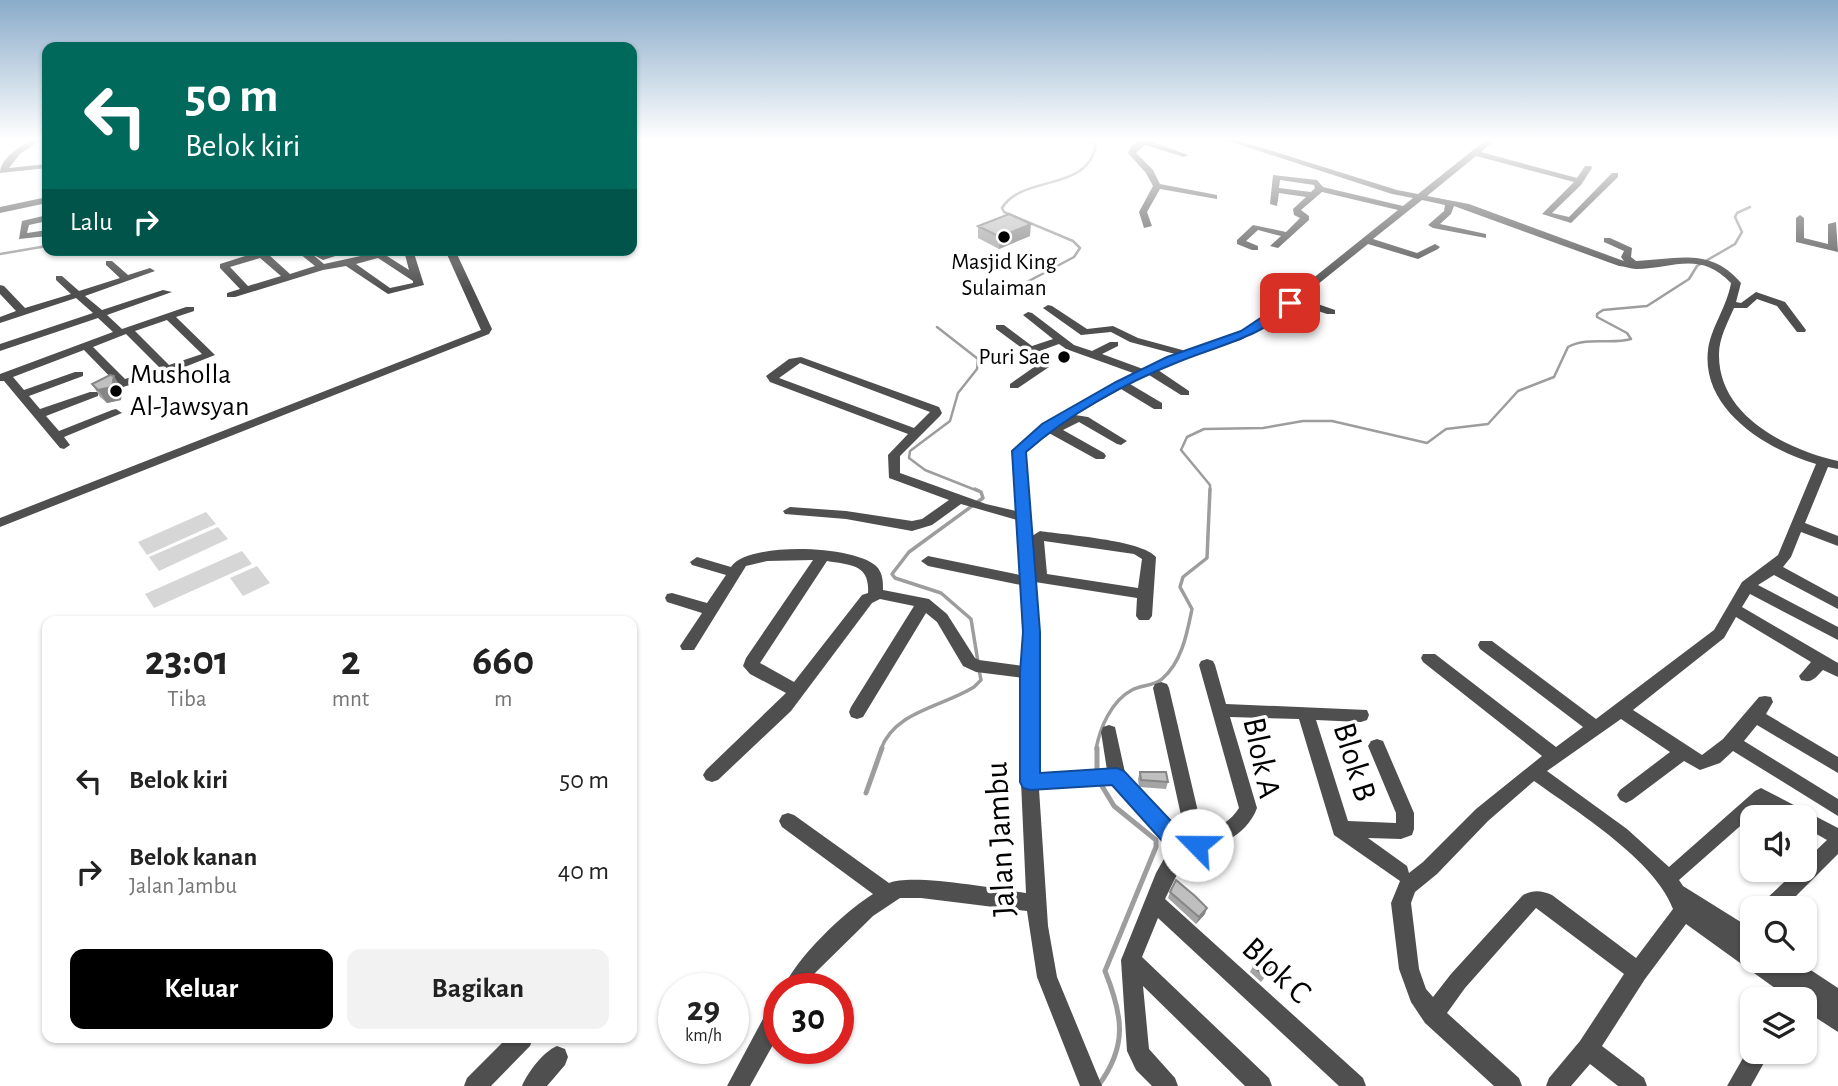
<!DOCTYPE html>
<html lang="id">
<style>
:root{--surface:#fff;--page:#f2f2f2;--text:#222;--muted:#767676;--accent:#000}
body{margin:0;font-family:"Alegreya Sans",sans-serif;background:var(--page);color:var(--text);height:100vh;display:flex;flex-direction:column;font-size:26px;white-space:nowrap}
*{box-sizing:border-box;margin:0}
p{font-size:23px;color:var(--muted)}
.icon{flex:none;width:38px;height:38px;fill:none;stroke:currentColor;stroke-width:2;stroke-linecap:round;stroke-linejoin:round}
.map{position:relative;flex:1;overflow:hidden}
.panel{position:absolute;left:42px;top:616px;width:595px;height:427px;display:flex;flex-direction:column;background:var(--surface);border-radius:14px;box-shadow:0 2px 5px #0004}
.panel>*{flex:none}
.guide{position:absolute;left:42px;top:42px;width:595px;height:214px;border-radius:14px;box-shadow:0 2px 5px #0004;background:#00695c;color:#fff;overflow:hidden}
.buttons{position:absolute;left:1740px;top:805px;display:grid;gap:14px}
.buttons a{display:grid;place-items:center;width:77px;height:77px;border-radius:14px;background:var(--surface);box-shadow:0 2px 5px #0004;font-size:35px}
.speed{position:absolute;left:658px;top:973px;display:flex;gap:14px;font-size:35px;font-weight:700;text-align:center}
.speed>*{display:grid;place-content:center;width:91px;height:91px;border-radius:50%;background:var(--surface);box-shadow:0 2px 5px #0004;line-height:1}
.speed small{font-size:18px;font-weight:400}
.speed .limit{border:10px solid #d22;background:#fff;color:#111}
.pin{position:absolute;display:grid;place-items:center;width:60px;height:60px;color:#fff;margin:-30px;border-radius:14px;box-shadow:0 4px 10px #0006}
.me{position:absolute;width:77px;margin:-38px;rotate:293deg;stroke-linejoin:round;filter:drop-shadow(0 0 5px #0008)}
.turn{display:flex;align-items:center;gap:24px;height:147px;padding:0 28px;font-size:32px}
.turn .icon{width:91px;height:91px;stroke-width:2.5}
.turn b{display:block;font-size:49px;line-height:60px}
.then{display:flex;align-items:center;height:66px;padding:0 28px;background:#0003;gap:14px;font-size:26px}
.eta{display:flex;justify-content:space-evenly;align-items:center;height:119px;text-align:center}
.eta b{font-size:42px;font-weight:700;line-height:49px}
.cta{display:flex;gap:14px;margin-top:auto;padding:14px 28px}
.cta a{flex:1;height:80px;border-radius:14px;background:var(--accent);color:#fff;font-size:28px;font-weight:700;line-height:80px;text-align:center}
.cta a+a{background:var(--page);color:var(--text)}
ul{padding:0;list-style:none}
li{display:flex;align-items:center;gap:21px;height:91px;padding:0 28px}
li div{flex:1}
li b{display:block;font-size:26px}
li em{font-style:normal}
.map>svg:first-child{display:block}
</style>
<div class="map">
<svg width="1838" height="1086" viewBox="0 0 1838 1086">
<rect width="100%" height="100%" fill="#fff"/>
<!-- green -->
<path fill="#d6d6d6" d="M206,512L216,524L147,555L138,542Z
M218,527L228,539L159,571L149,557Z
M242,551L252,564L154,608L145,594Z
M257,566L270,583L243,596L230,578Z"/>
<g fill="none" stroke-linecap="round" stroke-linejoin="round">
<!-- stream-far2 -->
<path stroke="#9d9d9d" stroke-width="2.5" d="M0,254L47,246
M1027,282L1074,257L1080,248L1073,241L1004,212L1002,208C1023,174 1087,193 1096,145L1088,139
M937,327L978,359L977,369L958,393L950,421L910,451L909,458L925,470L978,491
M1210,491V485L1181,450L1187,437L1204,429L1263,428L1303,421H1332L1427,443L1446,429L1488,424L1518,391L1554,377L1568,347C1588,336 1610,345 1631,339L1627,333L1597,317V314L1603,310L1647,306L1689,279L1697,266L1735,244L1742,232L1735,217L1737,213L1750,207"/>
<!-- stream-far1 -->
<path stroke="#9d9d9d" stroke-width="3.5" d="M975,489L981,492L983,498L909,552L892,574L895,578L941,593L971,619L978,662
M881,749C895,711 942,707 974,687L981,680L979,670
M1096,749C1100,728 1111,701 1132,690C1141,685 1154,686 1162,679C1182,662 1187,633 1192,609L1180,587L1183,577L1207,558L1210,489"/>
<!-- stream -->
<path stroke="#9d9d9d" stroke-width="5" d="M1097,748V774
M866,793L882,748
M1098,1086C1128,1046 1123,1016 1105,971L1156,847V840L1114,806L1099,781"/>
<!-- minor -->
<path fill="#4f4f4f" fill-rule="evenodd" d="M33,139H42L20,154L9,168L47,164V168L0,173C1,157 20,147 33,139Z
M1143,139H1153L1150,141L1188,155L1184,157L1145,145L1136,153L1153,170L1160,184L1217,195V199L1160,189L1147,212L1152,226L1144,228L1139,212L1153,186L1146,173L1128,153L1132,145Z
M1222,139H1234L1397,190L1418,194L1487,139H1496L1481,152L1577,178L1585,166H1591L1592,168L1581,185L1552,213L1569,217L1612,173H1618V177L1571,223L1542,214L1574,182L1476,156L1427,196L1469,204L1621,260L1624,261L1621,257L1624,251L1604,242V238H1610L1632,248L1631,257L1636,261C1677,259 1711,247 1741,283L1736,302L1741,303L1756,292L1785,302L1806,330L1805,332H1797L1777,306L1757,299L1747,308H1734C1728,322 1719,338 1719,354C1718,416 1786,449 1838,461V469L1828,467L1805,523L1838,536V546L1801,532L1791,557L1783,567L1838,597V609L1774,575L1758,585L1838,627V640L1750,594L1742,607L1838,663V677L1823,670C1816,677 1812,684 1801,680L1799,676L1811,662L1736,617L1724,638L1633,710L1702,755L1723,739L1759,697L1765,696L1771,697L1773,702L1766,714L1838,757V773L1757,725L1744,741L1838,799V816L1733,751L1720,763L1700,770L1684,761L1632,800L1626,803L1620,800L1617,795L1620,790L1670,752L1621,719L1547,771L1627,829L1669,867L1755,791L1761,788L1838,828V854L1784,908H1761L1764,901L1797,870H1804V862L1827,840L1804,827V817H1786L1763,806L1679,880L1683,886L1752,929V961H1797L1838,988V1032L1804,1010V999H1790L1686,924L1645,979L1602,1046L1644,1078L1647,1086H1618L1590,1064L1571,1086H1546L1549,1078L1580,1041L1624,974L1536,908L1465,988L1447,1013L1519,1078L1522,1086H1494L1425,1023L1411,1002L1399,969L1391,903L1400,881L1334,835L1299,719L1230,717L1257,808C1246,838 1214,848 1187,854L1165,899L1363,1078L1366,1086H1339L1158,918L1142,957L1269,1078L1272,1086H1245L1143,986L1149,1049L1175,1078L1178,1086H1152L1136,1070L1127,1051L1121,960L1156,873L1170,848L1112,785L1039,789L1048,926L1057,977L1102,1086H1080L1037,977L1027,911L921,898H900L873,916L813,975L805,989H783C796,958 844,912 873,894L782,827L779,821L782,815L788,813L794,815L889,883C912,873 997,889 1026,893L1021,782L1023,678L976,672L963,666L937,622L926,613L863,717L857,719L851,717L849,712L851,707L914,606L880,599L872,603L791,711L718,780L712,782L706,780L703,775L706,770L786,693L750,674L743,666L746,658L813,560L767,561L746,566L694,650H682L680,646L702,613L667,602L665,598L667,594L672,593L707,603L726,575L692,565L690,562L697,557L731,567C748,541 859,545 878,568C883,575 883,582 883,590L929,599L947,614L975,658L979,660L1023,666L1021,585L928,566L921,561L928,556L1020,575L1017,520L961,504L932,525L912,531L846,519L785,514L783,511L790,507L846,511L912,521L922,519L949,500L889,478L888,455L908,434L770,382L766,376L789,359L801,357L939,407L942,413L940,416L900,456V473L986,504L1016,511L1013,451L1015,448L1043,423L1133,373L1066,349L1059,344L1037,352L1038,355L1049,363V367L1018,388H1010V384L1037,365L1029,359L1026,351L996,329V325H1004L1032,346L1053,339L1023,315L1028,312L1032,313L1074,345L1092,351L1110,342H1118V346L1102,354L1143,369L1175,354L1130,342L1111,332L1081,335L1043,308L1048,305L1052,306L1087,329L1113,326L1138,338L1186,351L1233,336L1261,320L1398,210L1322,192L1301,210L1309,216V220L1278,248L1270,246L1281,236L1258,230L1246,241L1258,246V250H1252L1237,244V240L1253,225L1286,232L1300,218L1294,215L1293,209L1306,197L1279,193L1277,206L1270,204L1273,175L1317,180L1323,187L1403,206L1413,198L1392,194ZM1280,180L1314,185L1315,188L1311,192L1279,188ZM1422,200L1445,205L1444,211L1428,225L1433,228L1486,238V234L1440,224L1451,214L1454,206L1619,266C1624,266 1631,269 1636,269C1673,269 1699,250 1731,283C1727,307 1711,327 1708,350C1701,410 1768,450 1816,464L1778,555L1742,582L1714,630L1596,719L1492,641H1480L1478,645L1480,649L1583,727L1556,747L1435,654H1423L1421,658L1423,662L1542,756L1476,809L1423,862L1409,873L1407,866L1368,838L1401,839L1412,835L1414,829V813L1383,741L1377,739L1371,741L1368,746L1396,813V823L1348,821L1316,720L1361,722L1367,720L1369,715L1367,710L1226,704L1215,665L1213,661L1207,659L1201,661L1199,665L1239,808C1231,821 1218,828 1203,833L1169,688L1167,684L1161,682L1155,684L1153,688L1186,838L1126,777L1115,727L1109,725L1103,727L1101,732L1107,770L1039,774V632L1035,582L1137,598L1136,616L1139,620H1149L1152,616L1156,557C1142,540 1065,535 1040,531L1032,536L1025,452L1047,432L1096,459H1104L1106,456L1104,453L1063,430L1079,422L1117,444L1121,445L1127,441L1088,417L1075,415L1121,389L1154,409H1162V403L1130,384L1149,375L1181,395H1189V391L1158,370L1176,361L1241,340L1273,321H1281L1312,309L1327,314H1335V310L1312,302L1282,313L1368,244L1418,259L1438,249L1440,247L1435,244L1417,253L1373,239ZM800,363L930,412L914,428L779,378ZM1044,541L1134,554L1142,559L1138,588L1047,574ZM827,561C850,565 870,564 868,593L862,595L794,682L760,663ZM1534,781C1576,811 1656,861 1673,909L1636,958L1552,895C1540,890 1534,890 1523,895L1451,974L1433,997L1426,989L1419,969L1411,903L1415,892L1437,874L1488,821Z
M47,197V203L0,213V207Z
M47,215V221L29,225L27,233L47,230V236L19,239L22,221Z
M1800,215L1804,218V238L1828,244V224L1836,222L1838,252L1796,242V218Z
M264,250H279L269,255L290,274L315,266L295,250H318L324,254L337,250H354L323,260L312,254L324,264L388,250H413L424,285L388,294L346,266L323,270L235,297H227V293L240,289L220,268V264ZM404,251L409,270L387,256ZM260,258L281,276L248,286L230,267ZM378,258L413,281V283L390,288L356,264Z
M445,250H455L492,329L489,334L0,527V518L481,330Z
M106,261H112L128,275L150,268L155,271L85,296L102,310L163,290L172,292L107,315L122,329L186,307H194V311L176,317L215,355L172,372L123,387L119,386L84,350L13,377L24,390L75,372H83V376L29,396L40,409L90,392H98V396L46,416L59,431L112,410L116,409L122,413L64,437L70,445L64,449L60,448L4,381H0V374L113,332L98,318L0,351V344L93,313L76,298L0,323V317L16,311L0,294V285L4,286L25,308L71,294L56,280V276H62L79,291L120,278L106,265ZM167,320L202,354L169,365L135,331ZM126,334L160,368L125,379L93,347Z
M779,1001V1034L750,1086H727L771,1004Z
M507,1038H533L530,1046L491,1086H464L467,1078Z
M1751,1044L1752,1052H1770L1751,1086H1727Z
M557,1046L565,1049L568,1057L565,1065L547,1086H522C528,1072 543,1052 557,1046Z"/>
</g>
<!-- wall -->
<path fill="#a4a4a4" d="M978,226L1030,236L999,249L978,238Z
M92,384L122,389L121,400L107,403L100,397Z
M1140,772L1168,782L1166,789L1139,787L1138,779Z
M1170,892L1205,914L1196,924L1168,898Z
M1253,966H1272L1269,972L1261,982L1250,972Z"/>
<!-- shaded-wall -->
<path fill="#868686" d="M1031,224L1030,236L999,249L1000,237Z
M114,376L122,389L121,400L107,403L98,390Z
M1207,908L1205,914L1196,924L1199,917Z"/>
<!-- building -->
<path fill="#bfbfbf" stroke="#868686" stroke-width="2" d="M1009,214L1031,224L1000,237L978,226Z
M110,375L114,376L112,387L98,390L92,384Z
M1140,772H1166L1168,782L1141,780Z
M1176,880L1195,896L1207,908L1199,917L1170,892Z
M1260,956L1272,966L1264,976L1253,966Z"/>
<!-- sky -->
<linearGradient id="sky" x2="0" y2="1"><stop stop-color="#8aabca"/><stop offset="0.48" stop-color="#fff"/><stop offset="1" stop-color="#fff" stop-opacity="0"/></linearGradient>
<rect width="1838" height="291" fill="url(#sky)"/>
<!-- route -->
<path fill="#1a73e8" stroke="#114b97" stroke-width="2" d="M1286,301L1296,303C1264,337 1219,345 1178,362C1125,383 1069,414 1026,452L1040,632V773L1117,768L1124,771L1186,837L1197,835L1205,838L1208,845L1205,851L1181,856L1174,854L1112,785L1030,790L1023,788L1020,782V673L1023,632L1012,451L1042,424L1116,382L1167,357L1241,331Z"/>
<!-- markers -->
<g fill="#000" stroke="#fff" stroke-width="2.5">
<circle cx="1004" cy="237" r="7"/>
<circle cx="1064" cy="357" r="7"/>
<circle cx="116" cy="391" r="7"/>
</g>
<g text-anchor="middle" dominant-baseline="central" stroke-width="7" stroke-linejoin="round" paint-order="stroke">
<!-- far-poi labels -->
<g font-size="23" fill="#000" stroke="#fff">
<text x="1004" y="262">Masjid King<tspan x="1004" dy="26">Sulaiman</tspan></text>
<text x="1050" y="357" text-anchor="end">Puri Sae</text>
</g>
<!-- poi labels -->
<g font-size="28" fill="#000" stroke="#fff" text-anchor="start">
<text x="130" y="375">Musholla<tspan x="130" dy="32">Al-Jawsyan</tspan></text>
</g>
<!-- near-street labels -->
<g font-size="33" fill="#000" stroke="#fff">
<text transform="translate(1261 758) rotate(78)">Blok A</text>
<text transform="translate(1354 762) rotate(73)">Blok B</text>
<text transform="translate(1001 839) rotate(-93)">Jalan Jambu</text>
<text transform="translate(1276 971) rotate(43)">Blok C</text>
</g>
</g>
</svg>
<div class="buttons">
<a><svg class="icon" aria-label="sound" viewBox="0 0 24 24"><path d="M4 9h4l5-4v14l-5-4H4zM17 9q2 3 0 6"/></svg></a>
<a><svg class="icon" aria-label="search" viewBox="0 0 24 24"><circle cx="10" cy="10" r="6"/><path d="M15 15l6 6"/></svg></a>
<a><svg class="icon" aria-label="layers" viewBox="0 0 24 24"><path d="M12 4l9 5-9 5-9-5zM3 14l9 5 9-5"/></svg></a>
</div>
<div class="speed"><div>29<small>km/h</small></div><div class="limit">30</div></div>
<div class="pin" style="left:1290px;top:303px;background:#d93025"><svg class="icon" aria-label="arrive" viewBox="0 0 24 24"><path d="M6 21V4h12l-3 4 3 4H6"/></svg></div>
<svg class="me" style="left:1197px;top:845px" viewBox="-20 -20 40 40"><circle r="19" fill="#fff"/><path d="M0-13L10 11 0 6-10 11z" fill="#1a73e8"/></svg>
<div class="guide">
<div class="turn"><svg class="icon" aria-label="left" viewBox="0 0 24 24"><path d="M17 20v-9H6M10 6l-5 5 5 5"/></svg><div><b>50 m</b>Belok kiri</div></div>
<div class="then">Lalu<svg class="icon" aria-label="right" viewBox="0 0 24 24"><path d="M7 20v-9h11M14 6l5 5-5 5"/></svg></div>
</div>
<section class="panel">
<div class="eta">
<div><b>23:01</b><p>Tiba</p></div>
<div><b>2</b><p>mnt</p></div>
<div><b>660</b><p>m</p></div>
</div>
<ul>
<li><svg class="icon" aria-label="left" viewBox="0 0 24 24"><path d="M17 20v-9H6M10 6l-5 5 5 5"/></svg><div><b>Belok kiri</b></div><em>50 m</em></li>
<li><svg class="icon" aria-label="right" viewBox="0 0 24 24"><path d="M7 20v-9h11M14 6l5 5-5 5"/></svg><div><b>Belok kanan</b><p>Jalan Jambu</p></div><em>40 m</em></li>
</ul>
<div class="cta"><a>Keluar</a><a>Bagikan</a></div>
</section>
</div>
